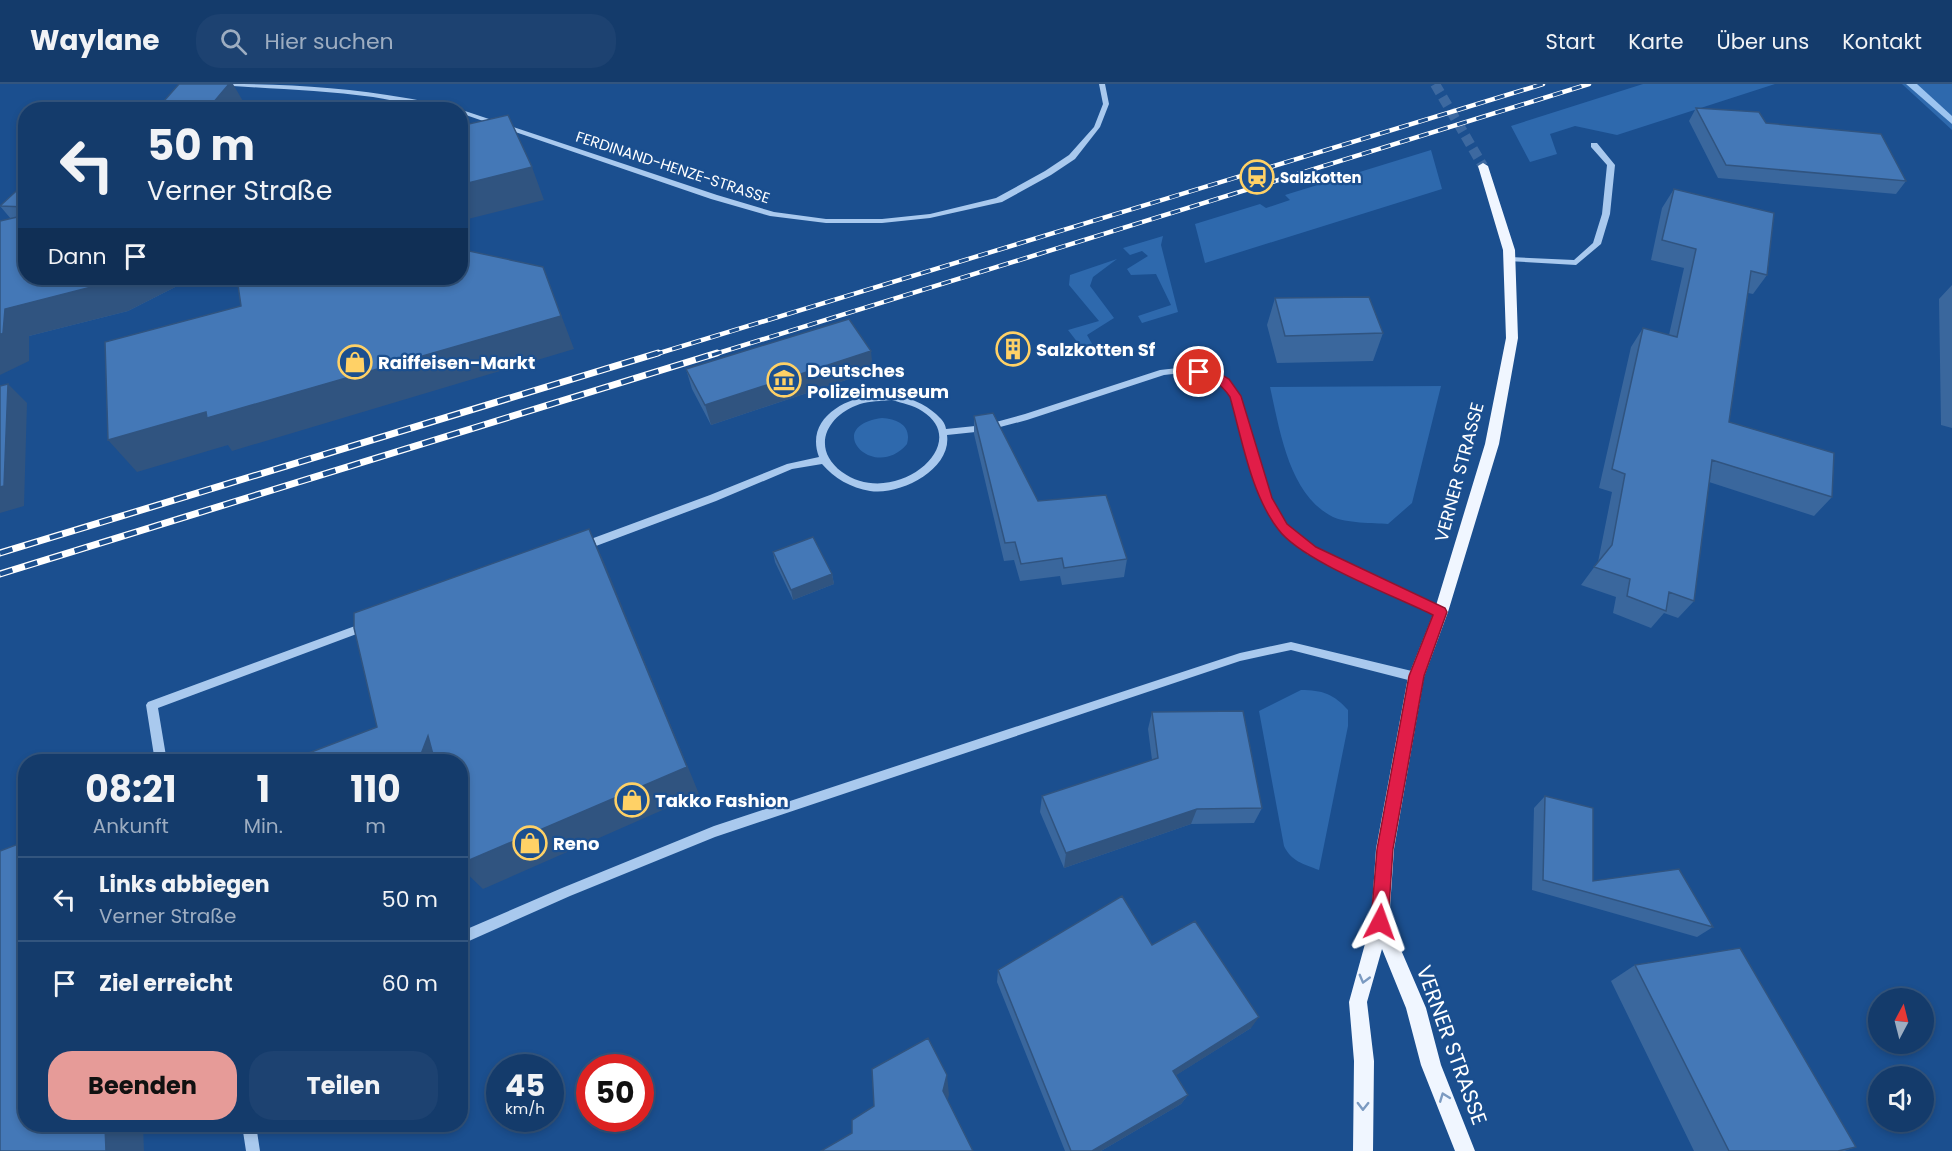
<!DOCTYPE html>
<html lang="de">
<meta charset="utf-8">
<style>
:root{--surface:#143b6b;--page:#1d4271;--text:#f1f3f6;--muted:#9dadc1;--line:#33557e;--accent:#e69b98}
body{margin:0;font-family:Poppins,sans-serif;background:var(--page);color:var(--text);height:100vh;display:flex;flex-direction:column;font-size:22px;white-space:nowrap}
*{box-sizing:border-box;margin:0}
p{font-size:20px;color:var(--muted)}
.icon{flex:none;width:33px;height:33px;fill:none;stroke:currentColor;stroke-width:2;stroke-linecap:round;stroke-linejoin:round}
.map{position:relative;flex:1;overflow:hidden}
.drawer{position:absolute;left:18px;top:670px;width:450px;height:378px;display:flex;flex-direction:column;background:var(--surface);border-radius:24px;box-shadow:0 3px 9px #0003,0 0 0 2px var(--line)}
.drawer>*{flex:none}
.hud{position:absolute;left:18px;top:18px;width:450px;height:183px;border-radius:24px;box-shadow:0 3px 9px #0003,0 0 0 2px var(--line);background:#143b6b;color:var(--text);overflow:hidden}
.needle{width:39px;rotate:7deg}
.buttons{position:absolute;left:1868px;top:904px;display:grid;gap:12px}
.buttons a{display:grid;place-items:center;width:66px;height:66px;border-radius:50%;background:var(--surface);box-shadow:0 3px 9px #0003,0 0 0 2px var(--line);font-size:30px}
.speed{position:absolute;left:486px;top:970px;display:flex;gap:12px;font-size:30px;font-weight:700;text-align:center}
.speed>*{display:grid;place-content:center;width:78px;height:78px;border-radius:50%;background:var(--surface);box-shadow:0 3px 9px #0003,0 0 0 2px var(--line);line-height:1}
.speed small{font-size:15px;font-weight:400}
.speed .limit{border:9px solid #d22;background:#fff;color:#111}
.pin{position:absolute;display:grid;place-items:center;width:51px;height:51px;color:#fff;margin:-26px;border:3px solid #fff;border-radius:50%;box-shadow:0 2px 6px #0007}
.me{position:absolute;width:66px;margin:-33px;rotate:4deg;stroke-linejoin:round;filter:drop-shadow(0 0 4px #0008)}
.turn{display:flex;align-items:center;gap:21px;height:126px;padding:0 30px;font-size:27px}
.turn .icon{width:78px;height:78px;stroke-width:2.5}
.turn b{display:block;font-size:42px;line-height:51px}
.then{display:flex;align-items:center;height:57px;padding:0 30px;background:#0003;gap:12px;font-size:22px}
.eta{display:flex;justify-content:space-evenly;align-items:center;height:102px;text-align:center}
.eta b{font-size:36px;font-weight:700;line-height:42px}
.primary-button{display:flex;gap:12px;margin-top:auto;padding:12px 30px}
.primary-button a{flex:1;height:69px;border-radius:24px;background:var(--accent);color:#111;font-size:24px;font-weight:700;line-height:69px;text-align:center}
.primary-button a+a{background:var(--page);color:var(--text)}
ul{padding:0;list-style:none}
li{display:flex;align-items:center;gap:18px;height:84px;padding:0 30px;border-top:2px solid var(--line)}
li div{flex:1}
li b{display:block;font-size:22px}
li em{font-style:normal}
header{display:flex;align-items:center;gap:36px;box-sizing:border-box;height:84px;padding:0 30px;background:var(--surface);border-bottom:2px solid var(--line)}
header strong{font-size:28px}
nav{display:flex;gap:33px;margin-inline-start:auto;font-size:21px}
.search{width:420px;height:54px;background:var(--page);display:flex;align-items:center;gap:15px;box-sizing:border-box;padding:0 21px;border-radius:24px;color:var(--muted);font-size:22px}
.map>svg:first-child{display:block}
</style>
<header>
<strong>Waylane</strong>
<div class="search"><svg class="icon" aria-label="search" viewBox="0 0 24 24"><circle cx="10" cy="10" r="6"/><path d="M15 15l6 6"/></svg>Hier suchen</div>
<nav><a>Start</a><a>Karte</a><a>Über uns</a><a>Kontakt</a></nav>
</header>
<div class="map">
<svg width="1952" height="1067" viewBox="0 0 1952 1067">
<rect width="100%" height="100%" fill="#1b4f8f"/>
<!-- green -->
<path fill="#2e69ad" d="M1643,0H1775L1617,51L1575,42L1550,50L1557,70L1530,78L1511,42Z
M1902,0H1952V46Z
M1431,66L1442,105L1205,179L1195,140L1260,120L1266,124L1290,116L1285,111Z
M1163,152L1161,161L1178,228L1142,239L1138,232L1171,221L1156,190L1131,191L1127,185L1148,172L1142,167L1130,171L1123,164Z
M1117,175L1093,193L1090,202L1114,234L1087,251L1095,265L1085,268L1068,246L1099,237L1069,201L1070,191Z
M1441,302L1412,419L1388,440C1374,439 1345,439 1333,433C1289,411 1280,347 1270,303Z
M882,334C898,335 912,342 907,360C874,399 821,342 882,334Z
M1301,606C1322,606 1334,610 1348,626V642L1319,786C1303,780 1291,777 1284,762L1259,627Z"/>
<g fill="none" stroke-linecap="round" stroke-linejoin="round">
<!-- stream -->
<path fill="#9cc4f0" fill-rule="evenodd" d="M1906,0H1917L1952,32V40Z"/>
<!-- major-tunnel -->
<path stroke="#3d69a0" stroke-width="10" stroke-dasharray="10 5" stroke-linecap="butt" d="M1435,0L1483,82"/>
<!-- minor -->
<path fill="#a9c9ee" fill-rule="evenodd" d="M230,0C289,0 348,4 406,14C422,17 441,19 456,26C428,26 400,17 373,13C327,7 280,5 233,2Z
M1099,0H1105L1109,20L1100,43L1075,75L1051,91L1002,118L930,134L882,139H826L770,132L711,115L460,29V26H458H462L717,111L774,128L826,135H882L930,130L996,114L1045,87L1069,71L1094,43L1103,20Z
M1591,59H1597L1615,81L1610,130L1601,160L1576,181L1507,177L1506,175L1510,173L1574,176L1593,159L1602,130L1607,81L1591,63Z
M1187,283L1214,288L1228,295L1239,310L1271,415L1286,440L1315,464L1445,525L1446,528L1445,531H1437L1307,470L1280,446L1261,415L1232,313C1212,286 1194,288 1164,291L1027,336L985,347L947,351C952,386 899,412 870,407C851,404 834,394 822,380L792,385L716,417L588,465H580L579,462L580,459L710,411L787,380L819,373C805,336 843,314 875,311C881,311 888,309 894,310C908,313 925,320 936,330C941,335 945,338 946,345L985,341L1025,330L1160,286ZM892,316C901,319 914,321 922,327C975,360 894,426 842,388C810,364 827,331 860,320C870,317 881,317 892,316Z
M366,538L370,539L371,542L370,545L158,624L167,678H155L146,621L148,618Z
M1291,558L1416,588L1420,590L1421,593L1420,596L1416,598L1291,566L1240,577L715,753L570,812L460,861V848L562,804L714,742L1240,569Z
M242,1041H256L260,1067H246Z"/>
<!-- major -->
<path fill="#f0f6ff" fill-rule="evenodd" d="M1483,79L1488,82L1515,166L1518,254L1499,360L1448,528L1424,593L1394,765L1389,838L1426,924L1441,981L1475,1067H1455L1421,981L1406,924L1382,865L1367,918L1374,977L1373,1067H1353L1354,977L1349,918L1371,838L1376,765L1408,593L1434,528L1485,360L1506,254L1503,166L1478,82Z"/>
<defs>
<path id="rail-far1" d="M653,271L1543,0
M712,271L1589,0"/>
<path id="rail" d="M0,469L658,269
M0,490L717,269"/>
</defs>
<!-- rail-far1 casing -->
<use href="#rail-far1" stroke="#fff" stroke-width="4.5"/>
<!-- rail casing -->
<use href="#rail" stroke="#fff" stroke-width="7"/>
<!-- rail-far1 -->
<use href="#rail-far1" stroke="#1b4f8f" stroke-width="3" stroke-dasharray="10" stroke-linecap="butt"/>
<!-- rail -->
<use href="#rail" stroke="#1b4f8f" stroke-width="4.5" stroke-dasharray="13" stroke-linecap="butt"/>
</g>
<!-- wall -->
<path fill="#3a679d" d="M1696,24L1766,39L1906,97L1896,110L1718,94L1689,37Z
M26,98V194H187L189,196L128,227L29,252V277L11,135L0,122Z
M1674,105L1767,191L1753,210L1748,209L1729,338L1832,413L1814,432L1709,398L1694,517L1678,534L1664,529L1651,544L1613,529L1616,513L1581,501L1598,478L1612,408L1599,404L1631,263L1643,244L1669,251L1684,184L1651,176L1662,124Z
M1952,201V344L1941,341L1939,215Z
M1275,214L1383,249L1373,277L1277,279L1267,241Z
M686,285L873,287L711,341L692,305Z
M974,332L1038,417L1127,475L1124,493L1062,501L1060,492L1020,497L1014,476L1004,477L974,350Z
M773,468L832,490L834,500L793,516L775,478Z
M1152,628L1262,724L1254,739L1191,740L1064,784L1040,728L1042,712L1152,676L1148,645Z
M1545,712L1593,797L1713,843L1697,853L1532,806L1534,724Z
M1152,861L1251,944L1176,991L1188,1011L1181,1020L1101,1067H1065L997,898L998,886Z
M1635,881L1856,1063L1844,1067H1694L1611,897Z"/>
<!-- shaded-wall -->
<path fill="#305480" d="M229,0H233L247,24L246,26H207Z
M532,83L544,116L460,137V101Z
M543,183L574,265L232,367L228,361L137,388L108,356Z
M118,194H187L189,196L128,227L29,252V277L0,291V251L5,225Z
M871,267L873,287L711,341L705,321Z
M8,300L27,319L24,422L0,429V403Z
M589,445L604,478L699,710L483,805L460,783V780Z
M832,490L834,500L793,516L791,506Z
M428,652L450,678H418Z
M1197,725L1191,740L1064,784L1066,769Z
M1259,933L1251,944L1167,997L1173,987Z
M947,991L949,1011L945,1026L943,1007Z
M1188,1011L1181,1020L1101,1067H1092Z
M105,1041H143L144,1067H106Z"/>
<!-- building -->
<path fill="#4478b7" stroke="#305480" stroke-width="1.5" d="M179,0H229L207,26H156Z
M1696,24L1759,28L1766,39L1881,50L1906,97L1726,81Z
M508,31L532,83L460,101V42Z
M26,98V123L0,122Z
M1674,105L1774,129L1767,191L1751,187L1729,338L1834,369L1832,413L1712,376L1694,517L1669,508L1666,527L1627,512L1630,495L1594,483L1612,461L1625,390L1612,385L1643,244L1677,253L1696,165L1662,156Z
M26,131V194H118L107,199L5,225L3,249L0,251V137Z
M460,165L543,183L561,232L207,334L206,328L108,356L105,258L241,222L238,201L266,194H460Z
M1369,213L1383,249L1285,252L1275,214Z
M849,235L871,267L705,321L686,285Z
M8,300L4,402L0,403V302Z
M993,329L1038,417L1106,411L1127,475L1064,484L1062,474L1021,480L1015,458L1005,459L974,332Z
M589,445L687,683L460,780V678H435L428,652L418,678H285L377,643L354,544V529Z
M813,453L832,490L791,506L773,468Z
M1243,627L1262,724L1197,725L1066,769L1042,712L1158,674L1152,628Z
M1545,712L1593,724V797L1679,785L1713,843L1543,796Z
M26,757V1041H105L106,1067H0V767Z
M1122,812L1152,861L1195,837L1259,933L1173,987L1188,1011L1092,1067H1071L998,886Z
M1740,864L1856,1063L1838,1067H1729L1635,881Z
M928,954L947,991L943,1007L973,1067H821L852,1049V1036L874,1022L872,985Z"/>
<!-- one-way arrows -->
<defs><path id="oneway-chevron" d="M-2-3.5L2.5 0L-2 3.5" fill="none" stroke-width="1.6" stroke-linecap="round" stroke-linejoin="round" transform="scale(1.5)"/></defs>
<g stroke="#7b9ac1">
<use href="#oneway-chevron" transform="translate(1364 895) rotate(105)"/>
<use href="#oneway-chevron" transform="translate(1444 1013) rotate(-111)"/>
<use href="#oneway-chevron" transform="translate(1363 1022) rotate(91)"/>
</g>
<!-- route -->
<path fill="#e11d48" stroke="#92132f" stroke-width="1.5" d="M1199,284L1215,287L1229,295L1241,312L1272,414L1287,440L1316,463L1445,524L1447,528L1424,592L1393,765L1388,838L1385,844L1380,846L1374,844L1371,838L1377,765L1409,592L1433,531C1395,512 1301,477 1278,445C1251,410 1242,355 1230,313C1220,298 1212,295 1195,291L1193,288Z"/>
<!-- icons -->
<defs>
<symbol id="station-ring" viewBox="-11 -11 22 22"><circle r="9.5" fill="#1b4f8f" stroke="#ffd166" stroke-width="1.5"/><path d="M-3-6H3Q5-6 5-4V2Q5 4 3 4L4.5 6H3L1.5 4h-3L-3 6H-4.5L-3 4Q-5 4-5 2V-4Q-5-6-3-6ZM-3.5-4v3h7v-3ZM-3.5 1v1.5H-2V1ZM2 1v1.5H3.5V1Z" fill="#ffd166"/></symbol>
<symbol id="building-ring" viewBox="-11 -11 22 22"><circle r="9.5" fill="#1b4f8f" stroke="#ffd166" stroke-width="1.5"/><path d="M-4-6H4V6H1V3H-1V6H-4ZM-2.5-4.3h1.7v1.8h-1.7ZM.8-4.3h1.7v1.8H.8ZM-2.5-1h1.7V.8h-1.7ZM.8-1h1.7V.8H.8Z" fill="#ffd166"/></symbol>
<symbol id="shop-ring" viewBox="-11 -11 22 22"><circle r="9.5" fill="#1b4f8f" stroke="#ffd166" stroke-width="1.5"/><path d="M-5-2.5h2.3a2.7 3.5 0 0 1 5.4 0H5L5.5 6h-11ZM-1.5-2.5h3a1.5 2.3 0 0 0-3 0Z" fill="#ffd166"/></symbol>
<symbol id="museum-ring" viewBox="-11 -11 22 22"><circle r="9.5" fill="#1b4f8f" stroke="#ffd166" stroke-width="1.5"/><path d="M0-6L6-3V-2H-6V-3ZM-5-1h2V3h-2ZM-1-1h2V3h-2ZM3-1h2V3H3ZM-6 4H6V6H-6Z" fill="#ffd166"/></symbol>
</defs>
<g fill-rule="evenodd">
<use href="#station-ring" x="1238" y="74" width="38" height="38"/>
<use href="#building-ring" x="994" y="246" width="38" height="38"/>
<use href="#shop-ring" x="336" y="259" width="38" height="38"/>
<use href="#museum-ring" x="765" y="277" width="38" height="38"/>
<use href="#shop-ring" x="613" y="697" width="38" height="38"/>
<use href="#shop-ring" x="511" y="740" width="38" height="38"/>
</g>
<g text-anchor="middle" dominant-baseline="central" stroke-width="4.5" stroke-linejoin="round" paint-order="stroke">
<!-- far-street labels -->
<g font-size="15" fill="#fff" stroke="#1b4f8f">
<text transform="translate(673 83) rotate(18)">FERDINAND-HENZE-STRASSE</text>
</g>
<!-- far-poi labels -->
<g font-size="15" font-weight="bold" fill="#fff" stroke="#1b4f8f" text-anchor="start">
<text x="1280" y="93">Salzkotten</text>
</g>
<!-- poi labels -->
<g font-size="18" font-weight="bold" fill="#fff" stroke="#1b4f8f" text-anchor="start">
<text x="1036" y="265">Salzkotten Sf</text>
<text x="378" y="278">Raiffeisen-Markt</text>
<text x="807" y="286">Deutsches<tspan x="807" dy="21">Polizeimuseum</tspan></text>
<text x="655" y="716">Takko Fashion</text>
<text x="553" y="759">Reno</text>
</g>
<!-- street labels -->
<g font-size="18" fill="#fff" stroke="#1b4f8f">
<text transform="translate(1459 388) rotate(-75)">VERNER STRASSE</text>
</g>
<!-- near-street labels -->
<g font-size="21" fill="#fff" stroke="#1b4f8f">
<text transform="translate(1452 961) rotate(70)">VERNER STRASSE</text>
</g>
</g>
</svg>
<div class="buttons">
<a><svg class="needle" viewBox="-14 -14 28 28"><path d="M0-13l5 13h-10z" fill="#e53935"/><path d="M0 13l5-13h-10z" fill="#9dadc1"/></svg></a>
<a><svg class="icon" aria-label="sound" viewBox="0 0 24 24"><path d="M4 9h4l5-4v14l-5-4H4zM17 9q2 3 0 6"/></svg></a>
</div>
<div class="speed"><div>45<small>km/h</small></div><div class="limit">50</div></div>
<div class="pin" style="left:1199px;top:288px;background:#d93025"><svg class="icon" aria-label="arrive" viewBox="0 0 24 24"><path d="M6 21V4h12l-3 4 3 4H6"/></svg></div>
<svg class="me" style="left:1380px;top:838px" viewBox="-20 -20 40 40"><path d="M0-17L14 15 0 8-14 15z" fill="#e11d48" stroke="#fff" stroke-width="4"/></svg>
<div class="hud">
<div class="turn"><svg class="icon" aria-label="left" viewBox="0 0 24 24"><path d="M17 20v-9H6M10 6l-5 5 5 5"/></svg><div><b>50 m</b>Verner Straße</div></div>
<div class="then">Dann<svg class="icon" aria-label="arrive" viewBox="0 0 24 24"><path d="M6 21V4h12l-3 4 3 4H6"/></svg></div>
</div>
<section class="drawer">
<div class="eta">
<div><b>08:21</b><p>Ankunft</p></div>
<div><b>1</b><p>Min.</p></div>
<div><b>110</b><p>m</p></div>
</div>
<ul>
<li><svg class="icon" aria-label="left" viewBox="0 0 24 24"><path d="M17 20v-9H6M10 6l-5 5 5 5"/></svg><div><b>Links abbiegen</b><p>Verner Straße</p></div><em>50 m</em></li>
<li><svg class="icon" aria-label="arrive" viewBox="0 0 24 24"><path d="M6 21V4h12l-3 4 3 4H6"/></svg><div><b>Ziel erreicht</b></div><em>60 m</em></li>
</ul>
<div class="primary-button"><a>Beenden</a><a>Teilen</a></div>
</section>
</div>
